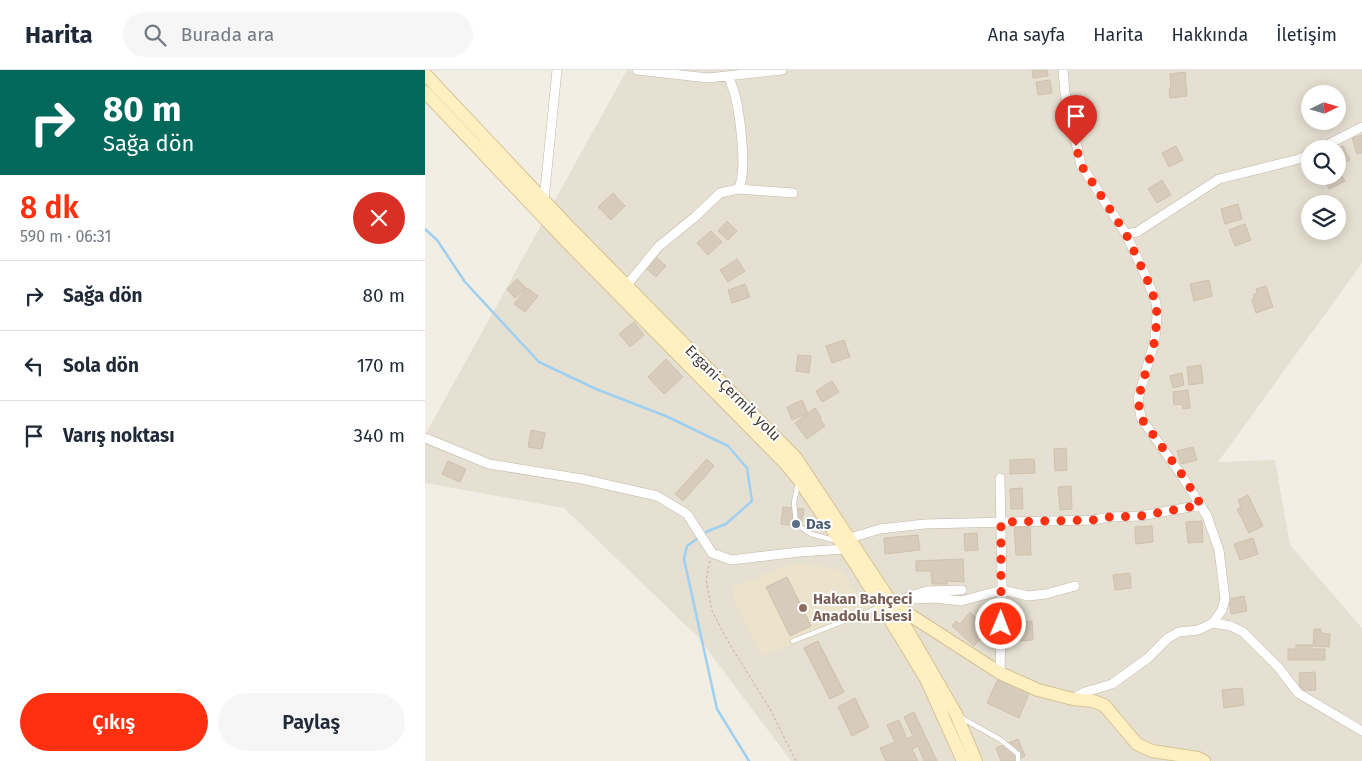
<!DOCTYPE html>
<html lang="tr">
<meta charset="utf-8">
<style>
:root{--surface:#fff;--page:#f6f6f7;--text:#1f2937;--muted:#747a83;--line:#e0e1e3;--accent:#fd3010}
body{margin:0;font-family:"Fira Sans",sans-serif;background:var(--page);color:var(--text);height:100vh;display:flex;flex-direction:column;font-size:19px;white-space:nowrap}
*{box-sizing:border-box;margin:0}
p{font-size:16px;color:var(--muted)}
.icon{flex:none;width:28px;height:28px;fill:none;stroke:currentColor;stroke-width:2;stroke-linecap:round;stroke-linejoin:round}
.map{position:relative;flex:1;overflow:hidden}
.side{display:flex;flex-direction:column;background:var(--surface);width:425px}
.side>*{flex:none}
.hud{background:#00695c;color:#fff;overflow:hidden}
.needle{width:32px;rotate:85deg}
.controls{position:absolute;left:876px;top:15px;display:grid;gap:10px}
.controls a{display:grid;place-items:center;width:45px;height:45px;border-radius:50%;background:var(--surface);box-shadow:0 2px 12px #0003;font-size:25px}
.pin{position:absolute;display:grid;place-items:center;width:42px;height:42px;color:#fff;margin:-51px -21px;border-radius:50% 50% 50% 0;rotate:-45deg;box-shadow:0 0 5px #0007}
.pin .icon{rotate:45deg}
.me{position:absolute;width:55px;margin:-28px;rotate:1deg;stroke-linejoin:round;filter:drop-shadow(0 0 4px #0008)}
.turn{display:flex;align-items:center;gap:18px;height:105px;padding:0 20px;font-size:22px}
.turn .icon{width:65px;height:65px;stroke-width:2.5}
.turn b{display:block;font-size:35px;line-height:42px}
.round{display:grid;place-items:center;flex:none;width:52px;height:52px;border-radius:26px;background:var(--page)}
.summary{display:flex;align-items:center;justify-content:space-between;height:85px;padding:0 20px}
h1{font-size:30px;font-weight:600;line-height:38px;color:var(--accent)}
.action{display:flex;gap:10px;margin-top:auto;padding:10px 20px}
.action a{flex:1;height:58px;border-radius:30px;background:var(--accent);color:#fff;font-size:20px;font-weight:600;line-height:58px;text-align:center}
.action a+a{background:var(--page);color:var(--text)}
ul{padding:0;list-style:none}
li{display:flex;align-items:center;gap:15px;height:70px;padding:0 20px;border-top:1px solid var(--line)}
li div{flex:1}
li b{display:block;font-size:19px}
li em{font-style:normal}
header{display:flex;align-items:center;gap:30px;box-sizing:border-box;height:70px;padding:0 25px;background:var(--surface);border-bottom:1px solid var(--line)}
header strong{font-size:24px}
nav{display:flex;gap:28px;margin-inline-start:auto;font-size:18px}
.search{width:350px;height:45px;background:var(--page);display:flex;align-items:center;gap:12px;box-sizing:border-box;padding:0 18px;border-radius:28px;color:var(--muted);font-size:19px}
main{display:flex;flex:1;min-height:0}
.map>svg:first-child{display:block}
</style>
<header>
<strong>Harita</strong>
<div class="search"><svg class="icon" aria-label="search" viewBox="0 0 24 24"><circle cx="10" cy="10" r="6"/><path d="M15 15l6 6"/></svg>Burada ara</div>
<nav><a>Ana sayfa</a><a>Harita</a><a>Hakkında</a><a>İletişim</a></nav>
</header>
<main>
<section class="side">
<div class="hud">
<div class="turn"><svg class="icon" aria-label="right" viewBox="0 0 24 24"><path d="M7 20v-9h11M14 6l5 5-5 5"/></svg><div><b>80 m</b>Sağa dön</div></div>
</div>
<div class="summary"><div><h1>8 dk</h1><p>590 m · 06:31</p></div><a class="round" style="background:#d93025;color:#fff"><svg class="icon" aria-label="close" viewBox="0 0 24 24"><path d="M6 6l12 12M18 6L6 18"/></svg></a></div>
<ul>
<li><svg class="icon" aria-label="right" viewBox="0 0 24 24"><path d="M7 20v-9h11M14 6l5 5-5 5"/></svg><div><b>Sağa dön</b></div><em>80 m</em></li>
<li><svg class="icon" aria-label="left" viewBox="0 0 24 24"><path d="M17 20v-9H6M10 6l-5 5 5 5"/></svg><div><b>Sola dön</b></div><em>170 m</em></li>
<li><svg class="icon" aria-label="arrive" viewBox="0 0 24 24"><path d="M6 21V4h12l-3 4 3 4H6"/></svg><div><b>Varış noktası</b></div><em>340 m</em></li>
</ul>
<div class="action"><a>Çıkış</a><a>Paylaş</a></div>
</section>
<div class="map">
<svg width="937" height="691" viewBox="0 0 937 691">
<rect width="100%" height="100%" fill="#f2eee4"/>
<!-- residential -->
<path fill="#e6e0d2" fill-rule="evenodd" d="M202,0H937V193L793,392L850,390L865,475L937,558V691H366L273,567L139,438L0,413V365ZM885,24H912V51H885ZM885,79H912V106H885ZM885,134H912V161H885Z"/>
<!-- education -->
<path fill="#ece3cd" d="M376,493L415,500L448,544L337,586L309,532L308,518L361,495Z"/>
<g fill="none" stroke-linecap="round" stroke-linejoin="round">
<!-- stream -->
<path stroke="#9ed0f1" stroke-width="2.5" d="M0,159L12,170L40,212L114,292L171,319L243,347L303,376L322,398L327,431L301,454L283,461L262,476L259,489L292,639L324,691"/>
</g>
<!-- building -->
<path fill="#d7ccbc" stroke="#cfc1ac" d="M607,0H622L623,6L608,8Z
M760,2L762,26L745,28L744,19H746L745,4Z
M625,10L627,23L613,25L611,12Z
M937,65V83L932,84L927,68Z
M751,76L758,90L744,97L737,83Z
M918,76L925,90L912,96V79Z
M912,99L920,111L904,119L898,106H912Z
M737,110L746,125L732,133L723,119Z
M188,123L200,136L186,150L173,137Z
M813,134L817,149L800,154L796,139Z
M302,151L312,161L303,170L293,161Z
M820,154L826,170L810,176L804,160Z
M286,161L297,172L283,185L272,173Z
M231,187L241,196L231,207L221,198Z
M312,189L320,201L303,212L295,200Z
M92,209L101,218L90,228L82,219Z
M784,210L787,226L769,231L765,214Z
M320,214L325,227L307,233L303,220Z
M841,216L848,237L831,243L827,230L829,229L828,225L832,223L831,219Z
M102,218L113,226L100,242L89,234Z
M209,252L219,265L205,277L194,264Z
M419,270L425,287L407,293L401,276Z
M373,285L386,286L384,303L371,301Z
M241,289L258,307L239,324L223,307Z
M776,295L778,313L764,315L762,297Z
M757,303L759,315L748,318L745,306Z
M407,311L414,322L397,332L391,321Z
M763,320L765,338L758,339L757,334L749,335L748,322Z
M377,330L383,343L367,350L362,337Z
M390,338L396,347L395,349L400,356L382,369L370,353Z
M106,360L120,363L117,379L103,377Z
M768,377L772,390L756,394L752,381Z
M641,378L642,400L630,401L629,379Z
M282,389L289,396L258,431L250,424Z
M609,389L610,403L585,404V390Z
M23,391L41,399L35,412L17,404Z
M646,416L647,439L635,440L633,417Z
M597,418L598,439H586L585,419Z
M823,425L838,456L824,463L812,439L816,437L813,430Z
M358,437L379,439L376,457L356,454Z
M777,451L778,472L763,473L761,452Z
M727,456L728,472L711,474L710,457Z
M589,457H605L606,485H591Z
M552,463L553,480L540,481L539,464Z
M493,465L495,480L460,484L459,468Z
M828,468L833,484L815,490L809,474Z
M538,489L539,512L522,511V514H507L506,501H491V491Z
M705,503L706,518L690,520L688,505Z
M362,507L386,556L365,566L341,517Z
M819,526L822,541L806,544L804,529Z
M545,542L564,560L549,576L527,556L531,551L535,554Z
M607,551L608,570L592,571L591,552Z
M889,559H896V563L905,564L904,577L888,576Z
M393,571L419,622L405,629L379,578Z
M871,575H887V579H900V590H863V579H871Z
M890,602L891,620L875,621L874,603Z
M573,609L604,623L594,648L562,633Z
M817,618L819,635L799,638L797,620Z
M430,628L444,657L427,666L413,637Z
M489,642L512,691H499L493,676L487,679L493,691H461L455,678L470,672L462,655L474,650L482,669L488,666L479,647Z
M593,669L600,686L588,691H576L571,678Z"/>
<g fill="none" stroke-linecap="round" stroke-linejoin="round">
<defs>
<path id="lane" d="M373,414L369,432L371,454L386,464L412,471
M368,571L455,537
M537,648L576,670L593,684V691"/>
<path id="street" d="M212,0L283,8L357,0
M638,0L640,23L656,95L701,164L722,209L731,233L732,247L730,269L713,329L716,348L757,406L782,446L794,480L800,529L797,540L788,553L773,560L754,562L743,568L723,588L687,614L660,622L648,629
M303,6C306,13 309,21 311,29C315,48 323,104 313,119
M894,79L937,57
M119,130L132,0
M701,164L712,162L794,109L874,89L885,84
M202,215L233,177L270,147L295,123L313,119L368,123
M0,368L64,394L157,409L232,426L262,444L287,483L306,490L374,482L421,479
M425,468L455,459L500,454L668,450L685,447L715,446L776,435
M485,526L489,529L511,528L536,531L577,520L603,526L621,524L650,516
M468,535L485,526L502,521L537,520
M788,553L806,556L818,562L854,598L873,623L937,661
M575,603L577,514L575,408"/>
<path id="secondary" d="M0,4L143,156L371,388L468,535L531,644L551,691
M0,22L142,172L360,393L374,410L431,495L472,561L501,609L538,691
M471,536L575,603L613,620L648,629L668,631L679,635L712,674L727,681L773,688L779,691"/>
</defs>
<!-- lane casing -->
<use href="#lane" stroke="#c1b8a9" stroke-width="5.5"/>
<!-- street casing -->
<use href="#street" stroke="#c1b8a9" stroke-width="10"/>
<!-- secondary casing -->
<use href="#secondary" stroke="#d6c395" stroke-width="14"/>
<!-- path -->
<path stroke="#c0b197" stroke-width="1" stroke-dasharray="2.5 2.5" stroke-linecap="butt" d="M285,491L281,510L287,541L305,575L345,639L371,691"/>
<!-- lane -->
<use href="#lane" stroke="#fff" stroke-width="4.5"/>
<!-- street -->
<use href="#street" stroke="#fff" stroke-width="9"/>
<!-- secondary -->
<use href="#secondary" stroke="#ffefc1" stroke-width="12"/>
</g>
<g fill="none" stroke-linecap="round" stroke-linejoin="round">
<!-- route -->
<path stroke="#fd3010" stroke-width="9" stroke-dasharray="0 16.2" d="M576,554V452L668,450L684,447L715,446L776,435L758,406L716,348L713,329L730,270L732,247L731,233L722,209L701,164L656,95L651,76"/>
</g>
<!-- markers -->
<circle fill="#5c6f8a" stroke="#fff" stroke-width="2" cx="371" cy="454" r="5"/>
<circle fill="#8d6e63" stroke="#fff" stroke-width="2" cx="378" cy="538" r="5"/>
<g text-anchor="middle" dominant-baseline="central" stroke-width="4" stroke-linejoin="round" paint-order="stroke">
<!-- street labels -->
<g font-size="15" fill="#443e34" stroke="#fff">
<text transform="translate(308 323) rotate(45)">Ergani-Çermik yolu</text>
</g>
<!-- service labels -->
<g font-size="15" font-weight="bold" fill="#4e5e75" stroke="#fff" text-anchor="start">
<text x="381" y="454">Das</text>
</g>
<!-- education labels -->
<g font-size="15" font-weight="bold" fill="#785e54" stroke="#fff" text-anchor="start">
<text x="388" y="529">Hakan Bahçeci<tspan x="388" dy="17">Anadolu Lisesi</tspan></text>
</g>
</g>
</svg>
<div class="controls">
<a><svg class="needle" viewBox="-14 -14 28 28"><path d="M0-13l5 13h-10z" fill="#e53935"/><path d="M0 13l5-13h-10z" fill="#747a83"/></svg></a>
<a><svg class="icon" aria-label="search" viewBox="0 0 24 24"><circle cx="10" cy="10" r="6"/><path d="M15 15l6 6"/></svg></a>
<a><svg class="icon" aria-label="layers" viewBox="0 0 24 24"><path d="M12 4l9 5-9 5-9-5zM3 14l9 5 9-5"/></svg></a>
</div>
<div class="pin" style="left:651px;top:76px;background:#d93025"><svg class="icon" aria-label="arrive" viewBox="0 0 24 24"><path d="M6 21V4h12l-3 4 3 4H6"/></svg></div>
<svg class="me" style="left:576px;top:554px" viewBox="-20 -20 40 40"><circle r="17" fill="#fd3010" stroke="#fff" stroke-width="3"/><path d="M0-11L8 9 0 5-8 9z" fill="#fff"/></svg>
</div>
</main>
